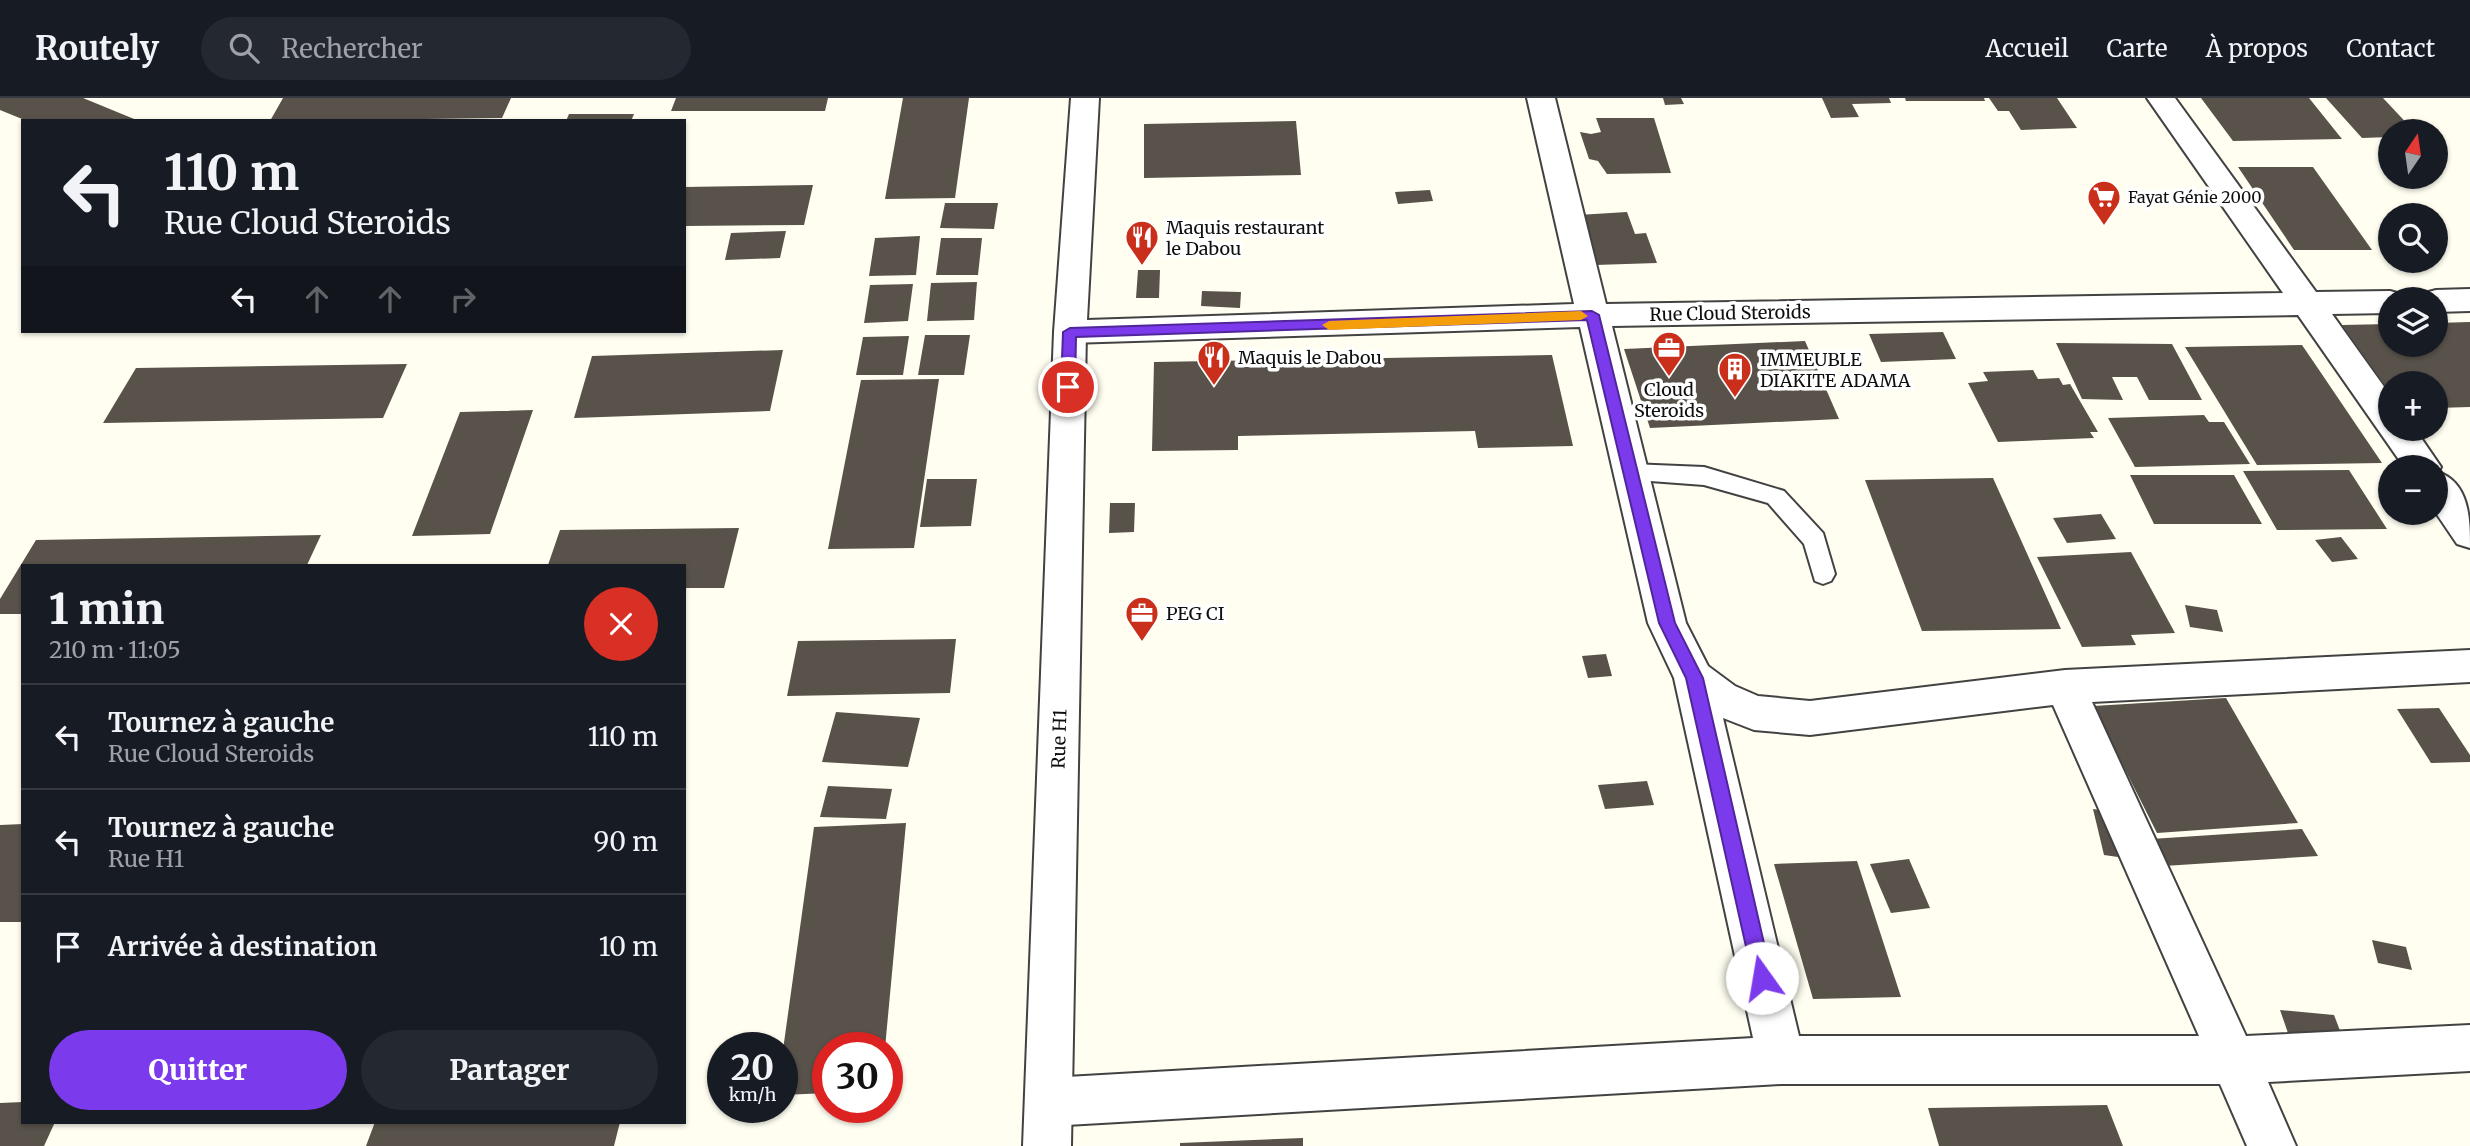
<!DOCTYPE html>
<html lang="fr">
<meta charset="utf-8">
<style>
:root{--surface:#171b24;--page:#242831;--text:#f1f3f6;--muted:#9ea1a6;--line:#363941;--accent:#7c3aed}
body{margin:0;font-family:Merriweather,serif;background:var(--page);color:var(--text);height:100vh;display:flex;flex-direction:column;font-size:26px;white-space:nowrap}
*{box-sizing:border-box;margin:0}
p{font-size:23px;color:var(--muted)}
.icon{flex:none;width:38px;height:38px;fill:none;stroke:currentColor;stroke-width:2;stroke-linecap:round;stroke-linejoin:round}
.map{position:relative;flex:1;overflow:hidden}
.drawer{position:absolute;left:21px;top:466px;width:665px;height:560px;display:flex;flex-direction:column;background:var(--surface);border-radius:0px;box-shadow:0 2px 5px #0004}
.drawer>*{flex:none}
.hud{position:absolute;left:21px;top:21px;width:665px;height:214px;border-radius:0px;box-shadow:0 2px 5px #0004;background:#171b24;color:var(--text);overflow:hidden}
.needle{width:46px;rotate:13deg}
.fabs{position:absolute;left:2378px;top:21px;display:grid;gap:14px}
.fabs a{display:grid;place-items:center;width:70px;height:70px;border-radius:50%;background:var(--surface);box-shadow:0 2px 5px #0004;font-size:35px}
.speed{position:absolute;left:707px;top:934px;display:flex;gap:14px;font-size:35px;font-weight:700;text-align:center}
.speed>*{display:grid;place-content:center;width:91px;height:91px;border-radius:50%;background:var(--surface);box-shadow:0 2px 5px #0004;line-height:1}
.speed small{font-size:18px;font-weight:400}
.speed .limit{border:10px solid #d22;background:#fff;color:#111}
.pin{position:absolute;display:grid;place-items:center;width:60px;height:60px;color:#fff;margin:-30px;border:4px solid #fff;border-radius:50%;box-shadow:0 2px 7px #0007}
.me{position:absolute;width:77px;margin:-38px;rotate:347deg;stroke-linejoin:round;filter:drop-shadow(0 0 5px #0008)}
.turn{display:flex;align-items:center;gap:24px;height:147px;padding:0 28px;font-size:32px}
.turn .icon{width:91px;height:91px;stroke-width:2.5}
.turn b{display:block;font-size:49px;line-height:60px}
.lanes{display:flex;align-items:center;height:66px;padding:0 28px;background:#0003;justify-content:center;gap:35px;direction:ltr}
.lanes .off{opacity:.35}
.round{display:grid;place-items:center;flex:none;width:74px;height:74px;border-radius:37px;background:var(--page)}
.headline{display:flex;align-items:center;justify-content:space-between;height:119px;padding:0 28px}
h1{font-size:42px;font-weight:800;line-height:52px}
.action{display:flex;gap:14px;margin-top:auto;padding:14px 28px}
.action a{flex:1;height:80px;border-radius:42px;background:var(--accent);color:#fff;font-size:28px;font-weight:800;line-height:80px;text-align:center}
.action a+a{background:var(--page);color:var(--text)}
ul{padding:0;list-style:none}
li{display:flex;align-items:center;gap:21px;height:105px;padding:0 28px;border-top:2px solid var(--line)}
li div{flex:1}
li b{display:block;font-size:26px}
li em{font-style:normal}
header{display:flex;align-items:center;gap:42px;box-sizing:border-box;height:98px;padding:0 35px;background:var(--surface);border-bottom:2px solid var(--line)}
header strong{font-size:33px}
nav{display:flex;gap:38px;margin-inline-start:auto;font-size:24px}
.search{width:490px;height:63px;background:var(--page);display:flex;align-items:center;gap:18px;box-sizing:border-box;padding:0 24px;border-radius:38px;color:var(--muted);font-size:26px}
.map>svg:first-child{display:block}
</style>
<header>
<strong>Routely</strong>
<div class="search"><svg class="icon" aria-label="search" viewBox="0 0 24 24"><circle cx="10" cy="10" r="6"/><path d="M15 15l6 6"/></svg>Rechercher</div>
<nav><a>Accueil</a><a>Carte</a><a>À propos</a><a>Contact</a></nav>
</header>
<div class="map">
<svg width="2470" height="1048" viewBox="0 0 2470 1048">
<rect width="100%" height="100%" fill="#fffef1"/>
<!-- building -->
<path fill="#58524a" d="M0,0H83L139,23H27L0,12Z
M283,0H511L502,20L270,23Z
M676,0H828L825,13H671Z
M903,0H969L955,100L885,101Z
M1663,0H1681L1684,6L1665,7Z
M1822,0H1889L1891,5L1852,6L1859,19L1831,20Z
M1905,0H1984L1985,3H1906Z
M1989,0H2057L2077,30L2021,32L2009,13H1998Z
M2201,0H2309L2342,41L2233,43Z
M2326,0H2383L2414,33H2390V39L2362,40Z
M569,16H634L631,23H566Z
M1596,20H1654L1671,75L1607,76L1598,63L1589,61L1580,34L1591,36L1601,34Z
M1296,23L1301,77L1144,80V26Z
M2238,69H2313L2372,152H2294Z
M813,87L804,127L684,128V89Z
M1430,92L1433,103L1398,106L1395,94Z
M945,105H998L994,131L940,130Z
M1627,114L1635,136L1646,135L1657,165L1595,167L1578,117Z
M786,133L780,160L725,162L731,135Z
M920,138L916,177L869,178L875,140Z
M941,140H982L978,177H936Z
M1138,172H1160L1159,200H1136Z
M977,184L974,222L927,223L931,185Z
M913,186L908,223L864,225L870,187Z
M1202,193L1241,194L1240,210L1201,208Z
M2470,224V309L2436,310V285H2390V294L2342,227L2390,226V247H2436V225Z
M1943,234L1956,261L1881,264L1869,236Z
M925,237H970L964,277H918Z
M909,238L903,277H856L863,239Z
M1805,243L1839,321L1650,330L1624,251Z
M2056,245L2172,246L2202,302H2149L2137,279H2112L2123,302L2082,301Z
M2302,247L2315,266L2382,365L2257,367L2185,249Z
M783,252L770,313L574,320L592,258Z
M1552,257L1573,348L1478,350L1475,333L1238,338V352L1152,353L1154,264Z
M407,266L383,320L103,325L136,270Z
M2033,272L2038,281L2059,280L2063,287L2070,286L2098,334H2090L2094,340L1998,344L1968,285L1988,283L1983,274Z
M939,281L914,450L828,451L861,282Z
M533,312L490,436L412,438L460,314Z
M2204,317L2209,324H2224L2250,366L2135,369L2108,320Z
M2349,372L2387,431L2277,432L2243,373Z
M2130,377H2234L2262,426H2154Z
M1993,380L2061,531L1922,533L1865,382Z
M927,381H977L971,428L920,429Z
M1110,405H1135L1134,434L1109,435Z
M2101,416L2116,441L2067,445L2053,420Z
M739,430L724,490H684V467H548L560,432Z
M321,437L307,467H23V516H0V501L36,442Z
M2341,439L2358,461L2332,464L2315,442Z
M2131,454L2175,535L2131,537L2136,547L2082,549L2037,459Z
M2185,507L2217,512L2223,534L2190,529Z
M956,541L950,595L787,598L798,543Z
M1606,556L1612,578L1588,580L1582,558Z
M2226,600L2298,725L2157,735L2093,608Z
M2439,610L2470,657V664L2431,665L2397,611Z
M836,614L920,620L908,669L822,664Z
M1647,683L1654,707L1605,711L1598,687Z
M828,688L892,691L886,721L820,719Z
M2093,711L2120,715L2132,761L2104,757Z
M906,725L885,950H828V995L782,997V959L814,729Z
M23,726V824H0V727Z
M2302,731L2318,758L2164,768L2151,741Z
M1909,761L1930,810L1891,815L1870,766Z
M1857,763L1901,899L1813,901L1774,766Z
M2372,842L2406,849L2412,872L2378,865Z
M2280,912L2334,917L2344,943L2289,938Z
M23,1004V1024H55L44,1048H0V1005Z
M2107,1007L2123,1048H1939L1928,1010Z
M375,1024H620L614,1048H366Z
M1303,1040V1048H1180V1045Z"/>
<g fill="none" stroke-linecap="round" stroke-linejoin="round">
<defs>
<path id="service" d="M1631,366L1704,369L1784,393L1823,435L1835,476L1831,483L1823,486L1815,483L1804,446L1768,405L1704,387L1623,381L1620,375L1623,369Z"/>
<path id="minor" d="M1071,0H1099L1087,222L1574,206L1527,0H1555L1606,206L2283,195L2147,0H2175L2316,194L2390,193L2401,196L2404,201H2390V215L2332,216L2390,297V331H2415L2441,369L2438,374C2470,385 2470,422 2470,450L2457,446L2436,415V369H2404L2298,217L1612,228L1686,525L1708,568L1735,588L1758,598L1810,603L2065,572L2470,552V584L2092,604L2246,938L2470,927V973L2268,984L2296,1048H2247L2220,986H1781L1049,1028L1032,1021L1025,1004L1032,987L1049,980L1753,940L1674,580L1648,525L1580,229L1070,245L1058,242L1054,234ZM2053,607L2199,938H1799L1723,620L1754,632L1810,637Z
M2470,191V213L2436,214V201H2421L2425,195L2436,192Z"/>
<path id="tertiary" d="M1070,223L1082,226L1086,234L1071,1048H1023L1054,234L1058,226Z"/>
</defs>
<!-- service casing -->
<use href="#service" stroke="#424242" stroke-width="4"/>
<!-- minor casing -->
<use href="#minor" stroke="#424242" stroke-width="4"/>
<!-- tertiary casing -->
<use href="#tertiary" stroke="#424242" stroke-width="4"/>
<!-- service -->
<use href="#service" fill="#fff" fill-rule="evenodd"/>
<!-- minor -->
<use href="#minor" fill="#fff" fill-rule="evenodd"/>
<!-- tertiary -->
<use href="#tertiary" fill="#fff" fill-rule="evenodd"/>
</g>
<!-- route -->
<path fill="#7c3aed" stroke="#51269a" stroke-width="2" d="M1592,213L1599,217L1675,525L1703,580L1772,880L1769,886L1762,889L1756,886L1753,880L1686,580L1659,525L1587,222L1076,239L1075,289L1068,295L1061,289L1063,234L1070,230Z"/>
<!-- slow -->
<path fill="#f59e0b" d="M1581,213L1588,218L1581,222L1329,232L1322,227L1329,223Z"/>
<!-- icons -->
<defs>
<symbol id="supermarket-pin" viewBox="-11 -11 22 30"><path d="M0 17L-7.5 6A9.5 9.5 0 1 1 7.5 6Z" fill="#ca2f1b" stroke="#fff"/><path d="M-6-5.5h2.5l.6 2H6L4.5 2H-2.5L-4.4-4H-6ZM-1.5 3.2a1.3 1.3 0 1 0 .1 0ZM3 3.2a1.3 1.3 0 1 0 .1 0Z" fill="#fff"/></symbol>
<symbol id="restaurant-pin" viewBox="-11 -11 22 30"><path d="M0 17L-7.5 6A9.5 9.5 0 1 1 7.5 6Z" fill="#ca2f1b" stroke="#fff"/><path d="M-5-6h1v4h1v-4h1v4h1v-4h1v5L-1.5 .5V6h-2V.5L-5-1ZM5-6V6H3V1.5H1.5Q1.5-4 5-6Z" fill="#fff"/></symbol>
<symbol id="office-pin" viewBox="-11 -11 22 30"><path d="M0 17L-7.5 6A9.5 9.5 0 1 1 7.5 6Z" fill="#ca2f1b" stroke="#fff"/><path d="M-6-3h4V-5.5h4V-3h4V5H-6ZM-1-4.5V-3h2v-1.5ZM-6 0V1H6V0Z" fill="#fff"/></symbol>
<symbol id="building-pin" viewBox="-11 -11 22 30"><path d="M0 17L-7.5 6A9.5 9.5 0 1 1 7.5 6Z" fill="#ca2f1b" stroke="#fff"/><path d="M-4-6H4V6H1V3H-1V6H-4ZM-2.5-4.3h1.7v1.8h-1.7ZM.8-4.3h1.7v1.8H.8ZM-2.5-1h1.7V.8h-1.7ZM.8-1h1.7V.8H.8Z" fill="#fff"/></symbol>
</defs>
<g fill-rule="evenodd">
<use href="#supermarket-pin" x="2085" y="80" width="38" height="52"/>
<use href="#restaurant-pin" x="1123" y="120" width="38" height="52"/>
<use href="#office-pin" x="1650" y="231" width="38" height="52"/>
<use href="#restaurant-pin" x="1195" y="240" width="38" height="52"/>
<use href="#building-pin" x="1716" y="252" width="38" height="52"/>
<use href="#office-pin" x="1123" y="496" width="38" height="52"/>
</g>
<g text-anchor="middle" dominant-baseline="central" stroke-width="7" stroke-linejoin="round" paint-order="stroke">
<!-- far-poi labels -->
<g font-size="16" fill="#0f0f0f" stroke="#fff" text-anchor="start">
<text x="2128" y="99">Fayat Génie 2000</text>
</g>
<!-- poi labels -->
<g font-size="18" fill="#0f0f0f" stroke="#fff" text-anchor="start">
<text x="1166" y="129">Maquis restaurant<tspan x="1166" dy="21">le Dabou</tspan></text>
<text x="1238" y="259">Maquis le Dabou</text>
<text x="1760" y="261">IMMEUBLE<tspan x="1760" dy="21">DIAKITE ADAMA</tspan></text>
<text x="1669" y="291" text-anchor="middle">Cloud<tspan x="1669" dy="21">Steroids</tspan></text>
<text x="1166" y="515">PEG CI</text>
</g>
<!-- street labels -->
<g font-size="18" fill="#0f0f0f" stroke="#fff">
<text transform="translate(1730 215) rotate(-1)">Rue Cloud Steroids</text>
<text transform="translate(1059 641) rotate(-88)">Rue H1</text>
</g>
</g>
</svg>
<div class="fabs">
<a><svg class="needle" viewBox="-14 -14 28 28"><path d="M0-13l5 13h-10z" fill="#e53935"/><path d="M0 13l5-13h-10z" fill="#9ea1a6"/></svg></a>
<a><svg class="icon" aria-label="search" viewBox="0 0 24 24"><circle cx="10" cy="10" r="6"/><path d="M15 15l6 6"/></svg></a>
<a><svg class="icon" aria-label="layers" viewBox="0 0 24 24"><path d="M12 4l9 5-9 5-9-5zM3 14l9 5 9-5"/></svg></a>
<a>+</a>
<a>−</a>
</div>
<div class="speed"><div>20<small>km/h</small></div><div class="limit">30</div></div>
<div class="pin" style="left:1068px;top:289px;background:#d93025"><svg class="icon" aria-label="arrive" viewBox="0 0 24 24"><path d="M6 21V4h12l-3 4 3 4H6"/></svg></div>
<svg class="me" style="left:1762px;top:880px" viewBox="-20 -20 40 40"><circle r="19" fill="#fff"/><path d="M0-13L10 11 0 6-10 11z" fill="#7c3aed"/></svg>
<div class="hud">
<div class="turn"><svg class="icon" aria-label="left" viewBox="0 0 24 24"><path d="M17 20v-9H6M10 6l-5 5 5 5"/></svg><div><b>110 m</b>Rue Cloud Steroids</div></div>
<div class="lanes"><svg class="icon" aria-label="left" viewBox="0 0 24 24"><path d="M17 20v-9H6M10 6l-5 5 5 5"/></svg><svg class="icon off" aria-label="ahead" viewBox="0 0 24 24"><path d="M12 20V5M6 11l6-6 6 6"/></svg><svg class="icon off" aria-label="ahead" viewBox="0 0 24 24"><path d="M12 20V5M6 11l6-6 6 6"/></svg><svg class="icon off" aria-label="right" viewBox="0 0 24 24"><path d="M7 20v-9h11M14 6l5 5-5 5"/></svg></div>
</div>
<section class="drawer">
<div class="headline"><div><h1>1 min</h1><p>210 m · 11:05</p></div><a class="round" style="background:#d93025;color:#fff"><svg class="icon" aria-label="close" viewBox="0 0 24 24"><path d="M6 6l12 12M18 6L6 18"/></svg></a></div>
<ul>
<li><svg class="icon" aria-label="left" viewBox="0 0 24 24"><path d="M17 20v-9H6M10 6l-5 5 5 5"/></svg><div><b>Tournez à gauche</b><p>Rue Cloud Steroids</p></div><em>110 m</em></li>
<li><svg class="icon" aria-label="left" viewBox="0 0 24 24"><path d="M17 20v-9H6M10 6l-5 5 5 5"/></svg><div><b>Tournez à gauche</b><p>Rue H1</p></div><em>90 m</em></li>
<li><svg class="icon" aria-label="arrive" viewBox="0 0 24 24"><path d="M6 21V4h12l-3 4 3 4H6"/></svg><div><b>Arrivée à destination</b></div><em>10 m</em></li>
</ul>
<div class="action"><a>Quitter</a><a>Partager</a></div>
</section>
</div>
